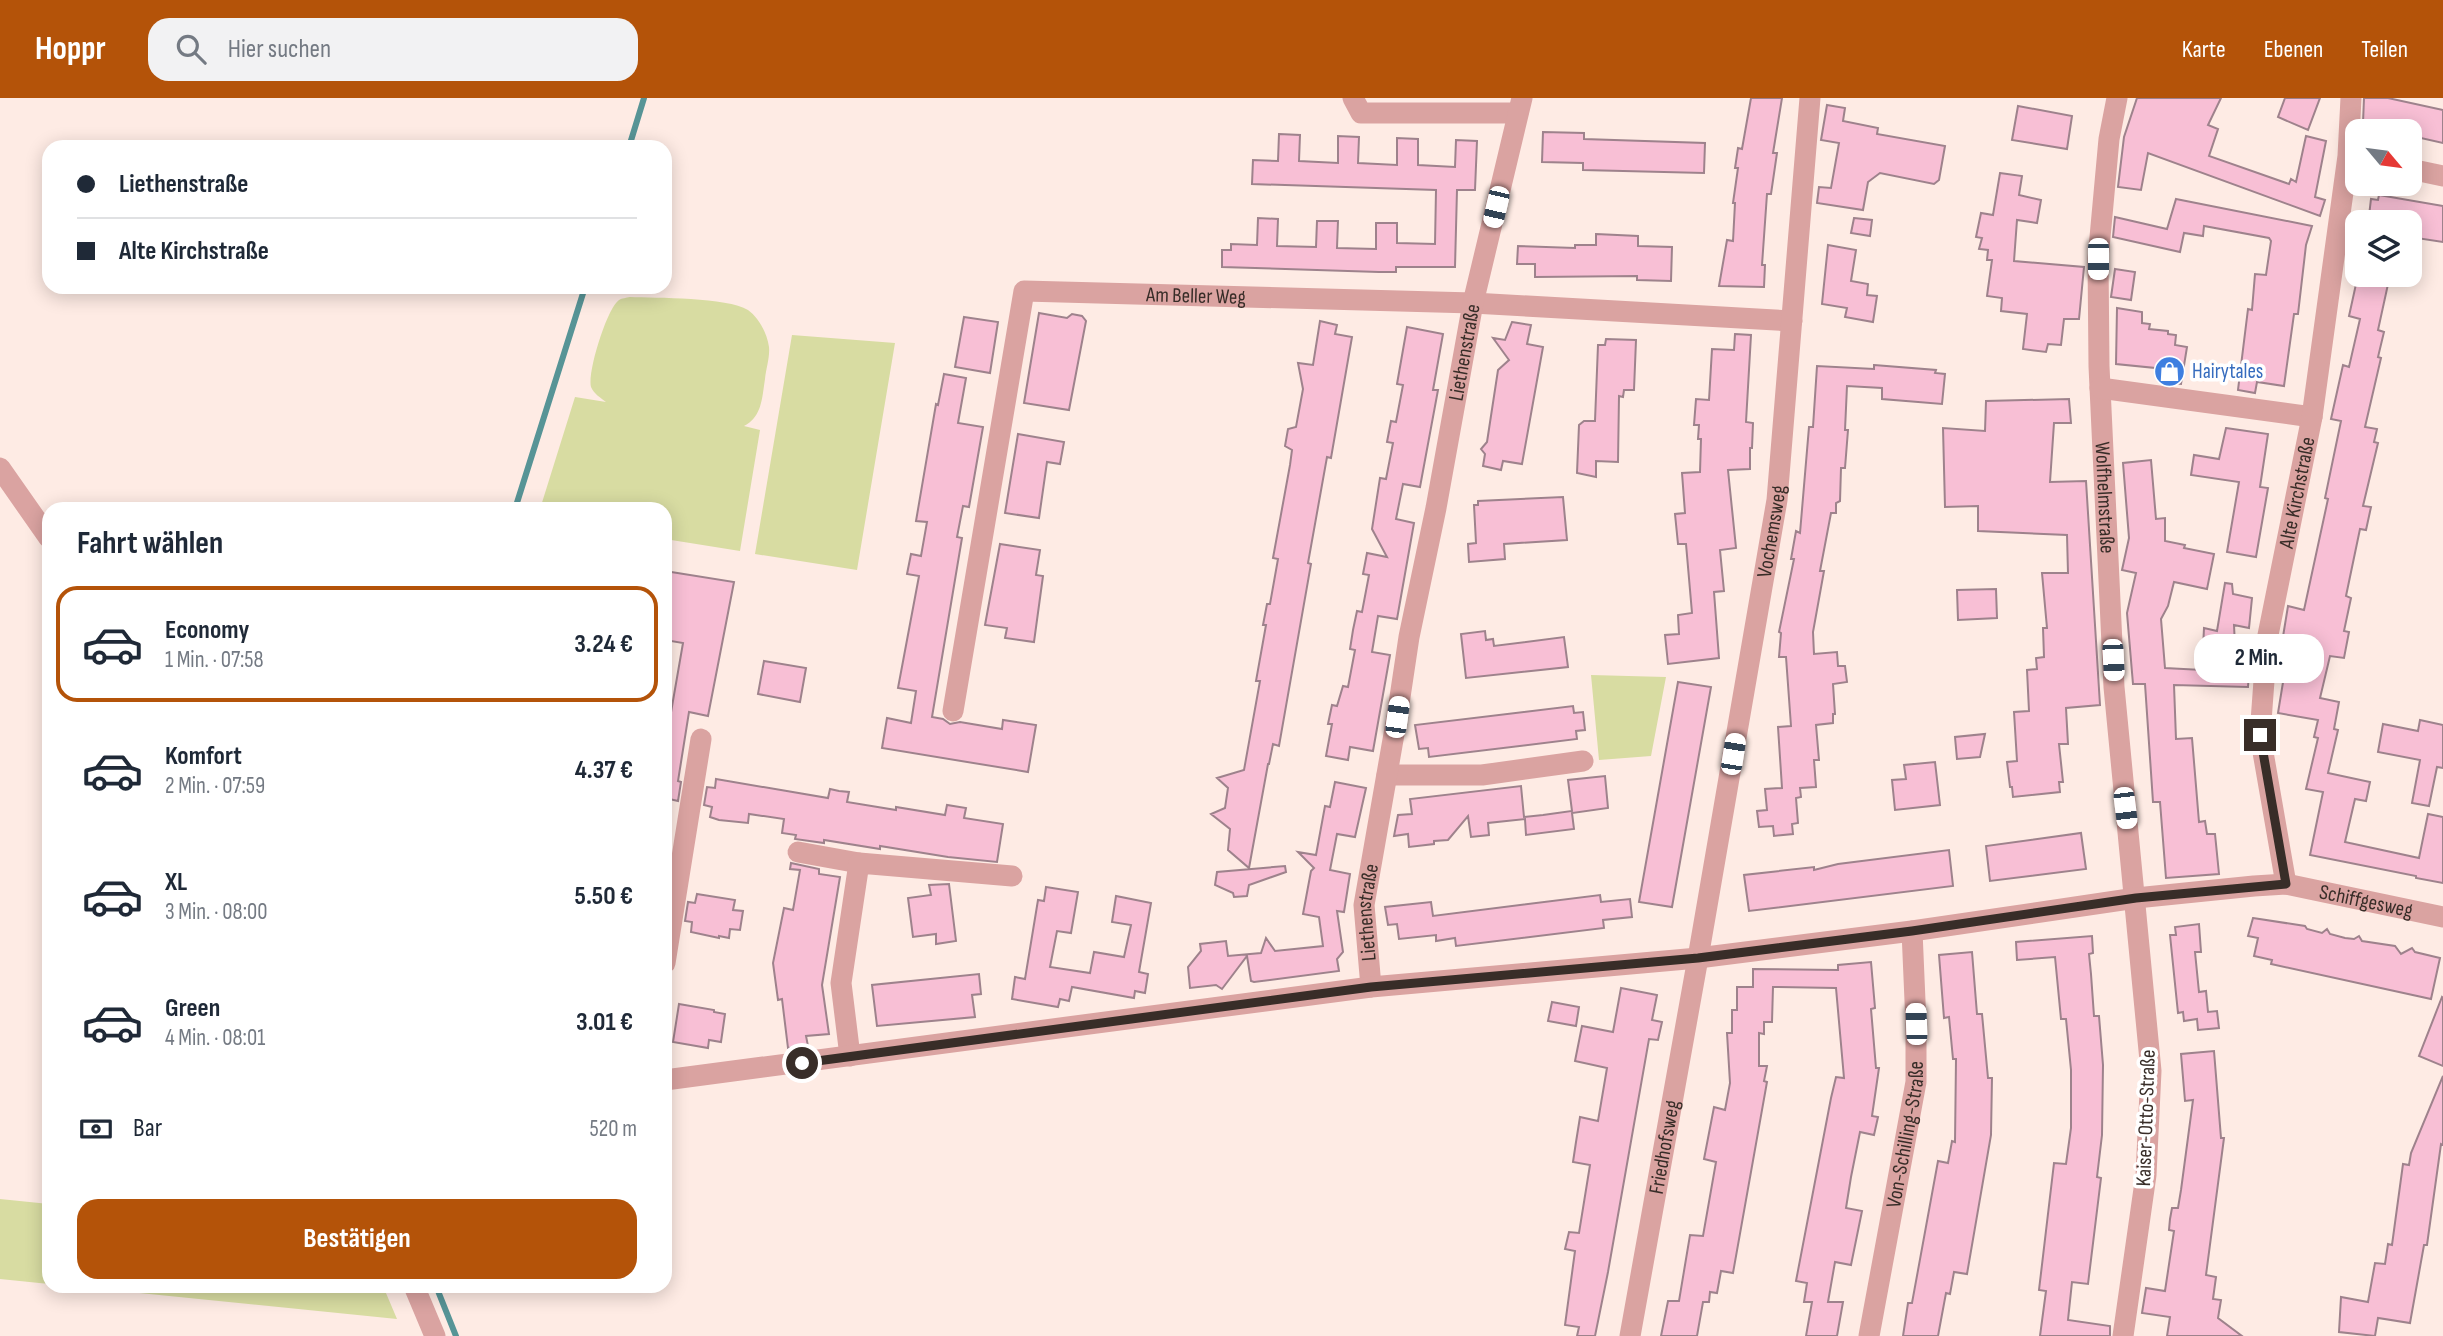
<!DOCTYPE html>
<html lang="de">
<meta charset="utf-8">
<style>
body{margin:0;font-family:"Sofia Sans Condensed",sans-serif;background:#f2f2f3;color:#1f2937;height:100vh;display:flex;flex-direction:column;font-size:26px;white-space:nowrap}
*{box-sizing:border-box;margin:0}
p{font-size:23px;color:#747a83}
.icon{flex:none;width:38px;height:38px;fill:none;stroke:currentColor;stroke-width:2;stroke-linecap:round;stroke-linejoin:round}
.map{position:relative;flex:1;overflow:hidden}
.side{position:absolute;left:42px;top:404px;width:630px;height:791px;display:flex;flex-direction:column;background:#fff;border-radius:21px;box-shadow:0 4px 18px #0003}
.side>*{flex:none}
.guide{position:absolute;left:42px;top:42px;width:630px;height:154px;border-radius:21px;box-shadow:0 4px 18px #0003;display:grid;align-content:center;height:154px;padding:0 35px;background:#fff}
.needle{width:46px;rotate:119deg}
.tools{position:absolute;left:2345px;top:21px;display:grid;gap:14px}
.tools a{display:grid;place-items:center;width:77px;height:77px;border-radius:14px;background:#fff;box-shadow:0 4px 18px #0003;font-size:35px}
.end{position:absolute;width:32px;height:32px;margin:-16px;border:9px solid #382d28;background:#fff;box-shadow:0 0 0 4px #fff}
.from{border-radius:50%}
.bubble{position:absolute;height:49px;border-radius:21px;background:#fff;box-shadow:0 4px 18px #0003;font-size:23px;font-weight:700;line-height:49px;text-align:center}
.car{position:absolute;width:21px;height:42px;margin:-21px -10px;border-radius:9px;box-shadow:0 0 5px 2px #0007;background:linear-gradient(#fff 24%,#345 0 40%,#fff 0 76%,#345 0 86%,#fff 0)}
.guide b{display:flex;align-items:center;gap:24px;height:66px;font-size:26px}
.guide b+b{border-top:2px solid #e0e1e3}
.guide i{width:18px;height:18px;background:#1f2937}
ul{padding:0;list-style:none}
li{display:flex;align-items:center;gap:21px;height:116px;margin:0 14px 10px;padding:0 21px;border:4px solid transparent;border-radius:21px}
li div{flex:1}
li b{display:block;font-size:26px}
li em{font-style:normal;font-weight:700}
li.active{border-color:#b45309}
li>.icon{width:63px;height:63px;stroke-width:1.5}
h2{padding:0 35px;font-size:32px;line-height:84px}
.pay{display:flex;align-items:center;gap:18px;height:77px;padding:0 35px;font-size:26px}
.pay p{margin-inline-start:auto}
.cta{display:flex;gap:14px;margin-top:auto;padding:14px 35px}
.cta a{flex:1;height:80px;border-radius:21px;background:#b45309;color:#fff;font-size:28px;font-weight:700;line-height:80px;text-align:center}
header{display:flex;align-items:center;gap:42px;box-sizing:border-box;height:98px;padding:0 35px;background:#b45309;color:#fff}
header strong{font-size:33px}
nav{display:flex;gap:38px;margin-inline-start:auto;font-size:24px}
.search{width:490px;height:63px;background:#f2f2f3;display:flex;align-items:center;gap:18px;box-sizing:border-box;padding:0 24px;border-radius:21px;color:#747a83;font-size:26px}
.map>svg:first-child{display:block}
</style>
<header>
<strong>Hoppr</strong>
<div class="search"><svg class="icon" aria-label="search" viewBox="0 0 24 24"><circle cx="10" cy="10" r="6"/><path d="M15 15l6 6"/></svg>Hier suchen</div>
<nav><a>Karte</a><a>Ebenen</a><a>Teilen</a></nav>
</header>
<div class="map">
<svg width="2443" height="1238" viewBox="0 0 2443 1238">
<rect width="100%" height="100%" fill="#feebe4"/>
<path fill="#d8dca2" d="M630 199C656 200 727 199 748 212 759 220 767 235 769 249 770 259 766 271 765 281 762 300 762 319 744 328L760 332 740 453 665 441V411H540L575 299 606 304C601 300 594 296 591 289 587 275 607 210 619 202 622 200 626 200 630 199Z
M792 237 895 245 857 472 755 456Z
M1591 577 1666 579 1651 658 1599 662Z
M0 1101 49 1106V1186L0 1181Z
M70 1188H383L397 1221Z"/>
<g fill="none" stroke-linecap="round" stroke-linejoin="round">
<path stroke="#579496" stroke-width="6" d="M629 49 644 0
M515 411 585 189
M436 1188 456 1238"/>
</g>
<path fill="#f8bfd5" stroke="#9e828c" stroke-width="2" d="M1751 0H1782L1773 55H1777L1771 96H1767L1762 167H1765L1764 189 1719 188 1727 142 1733 143 1735 105H1733L1738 70H1735L1738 50 1742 51Z
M2137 0H2221L2208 27 2218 31 2209 58 2289 86 2291 81 2296 84 2306 38 2326 43 2315 99 2325 102 2320 118 2148 55 2141 92 2118 89 2124 39Z
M2285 0H2320L2308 32 2278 19Z
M2364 0H2388L2443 12V45L2412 38 2413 33H2391L2363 25Z
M1827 7 1845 10 1843 23 1878 30 1877 36 1945 48 1939 82 1934 86 1880 75 1868 84 1863 112 1817 105 1819 89 1831 90 1839 45 1821 42Z
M2018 8 2072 18 2067 51 2012 42Z
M1543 34 1584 35V41L1705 45 1704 75 1583 72V65L1542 64Z
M1279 36 1300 37 1299 63 1338 65V38L1359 39 1358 65 1397 67V40L1418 41V67L1455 69 1456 42 1477 43 1475 92H1457L1455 169H1396V174H1379L1222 169V152H1231V146L1257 147 1258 120 1278 121 1277 148 1316 149 1317 123H1338L1337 150 1376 151V125H1397V145L1435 146 1436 92 1252 86 1253 62 1278 63Z
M2000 75 2022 78 2019 97 2041 102 2037 125 2017 122 2014 163 2084 169 2079 221H2064L2061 247 2048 246 2046 254 2023 251 2027 216 2001 213 2002 200 1987 198 1992 162H1987L1988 152 1979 151 1982 140 1976 139 1981 115 1993 117Z
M2379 97 2443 108V144L2410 139 2412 124H2374L2375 119 2369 118 2371 101 2378 102Z
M2176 101 2312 128 2306 147 2298 216H2294L2284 288 2257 284 2255 295 2238 292 2248 211 2252 212 2255 176 2266 177 2271 143 2269 140 2204 128 2203 138 2184 135 2180 154 2113 139 2115 119 2167 131Z
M1854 120 1872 122 1870 138 1851 135Z
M1596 136 1638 138V148L1672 149 1671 183 1637 182V178L1535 179V166H1517L1518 148 1575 150V147H1596Z
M1828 147 1856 152 1851 183 1868 186 1867 197 1877 198 1873 224 1845 219 1847 210 1822 206Z
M2115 171 2135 174 2131 202 2111 199Z
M2358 177H2390L2378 232 2384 234 2378 259 2381 260 2365 329 2377 331 2374 344 2378 345 2363 408 2371 409 2366 432 2360 431 2346 498 2351 500 2344 533 2349 534 2344 560 2330 558 2320 600 2339 604 2334 631 2338 632 2328 675 2370 684 2366 703 2355 701 2345 744 2419 760 2428 716 2443 719V785L2416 780V778L2310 757 2323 694 2306 691 2318 640 2314 639 2318 622 2278 615 2285 572 2278 571 2279 563 2288 508 2304 512 2328 401 2325 400 2341 323 2331 321 2343 267 2349 269 2360 221 2349 218Z
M2117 210 2142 214V225L2150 226 2149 231 2168 233V236L2176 237 2175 247 2187 249 2181 286 2163 284 2165 271 2116 266Z
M1039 215 1067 220 1072 216 1082 218 1086 223 1069 312 1024 305Z
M964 219 998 224 990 275 955 269Z
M1320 223 1337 227 1335 236 1352 239 1331 360 1327 359 1308 465 1311 466 1279 648 1273 646 1269 666H1268L1249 770 1228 752 1230 731 1211 716 1225 710 1228 690 1217 680 1244 672 1260 583H1256L1266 527H1263L1267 506H1270L1278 461 1273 460 1290 367 1292 352 1285 348 1288 331 1296 329 1303 291 1298 265 1313 267Z
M1512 224 1531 227 1527 246 1543 249 1522 366 1503 363 1501 372 1483 368 1485 356 1481 351 1487 344 1498 272 1509 262 1493 240 1505 242Z
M1407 229 1443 236 1433 292H1438L1420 389 1403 386 1396 421 1414 425 1397 521 1378 518 1372 554 1390 557 1373 653 1350 649 1348 662 1326 658 1332 626H1328L1332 607 1337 608 1343 588 1348 589 1355 552 1350 551 1353 532 1357 513 1362 514 1369 477 1363 476 1367 455 1387 459 1372 431 1380 380 1386 381 1393 345 1387 344 1391 323 1396 324 1403 287 1397 286Z
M1735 236 1751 237 1746 324 1753 325 1752 350H1750V371L1728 372 1736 450 1720 452 1724 493 1714 494 1719 560 1668 566 1665 537 1679 536 1678 517 1692 515 1686 446H1678L1675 416 1685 415 1682 375 1700 374 1701 341H1698L1699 327H1694L1696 301 1709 302 1712 251 1734 252Z
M1606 241 1636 242 1634 292H1624L1623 299 1619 298 1618 364 1596 363V379L1577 375 1579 327 1584 323H1595L1598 247H1605Z
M1874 267 1936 272 1935 275 1945 276 1942 306 1882 301V290L1847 288 1845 332H1848L1845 370H1841L1840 403 1836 405V415H1831L1820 473H1824L1813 534 1814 556 1837 554 1838 568H1845L1847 584 1833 586 1835 616H1833V625L1816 627 1819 662H1814L1816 689 1800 690 1801 699 1796 700 1798 725 1792 726 1793 736 1774 738 1773 728 1759 729 1757 713 1767 712 1765 691 1782 690 1778 629 1791 628 1786 559H1779L1781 535 1779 534 1794 461H1791L1796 433 1800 435 1809 329H1813L1817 268 1874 271Z
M944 276 966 280 958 325 983 329 969 409 963 408 957 439 962 440 932 619 943 621 950 626 960 624 1002 631 1003 622 1036 627 1028 674 882 650 887 620 911 625 916 593 898 590 919 478 907 476 911 456 921 458 927 424 916 423 936 306 938 307Z
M2069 301 2071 325H2054L2050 384 2086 383 2100 607 2066 610 2068 646H2059L2063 684H2059L2060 694 2013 699 2012 689H2010L2007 664 2017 663 2014 614 2029 613 2027 572 2037 571 2036 560 2044 559 2043 530H2047L2042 475H2068L2067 437 1978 433V408L1945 409 1943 330 1985 333 1986 303Z
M2226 330 2268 336 2260 389 2268 390 2256 459 2227 454 2239 384 2191 377 2194 357 2219 361Z
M1018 336 1064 344 1060 366 1047 364 1039 420 1005 415Z
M2151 362 2156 421 2165 420V443L2185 447 2184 450 2214 456 2207 491 2174 484 2168 508 2161 521 2165 570 2202 572 2204 530 2217 533 2225 485 2232 486 2233 496 2252 500 2249 530 2234 527 2236 569H2226V573L2249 574 2248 589 2174 587 2176 641 2192 640 2199 724 2205 723 2207 736H2215L2219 776 2166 780 2160 704H2153L2145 586H2133L2127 515 2136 475 2122 472 2129 440 2123 365Z
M1563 399 1567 442 1504 446 1505 461 1469 464 1468 446 1476 445 1474 407H1478V403Z
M1000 446 1040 452 1036 477 1043 478 1034 544 1005 540 1007 530 985 527Z
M665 473 734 484 708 618 689 614 678 683 681 684 678 703 665 700V619L670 620 683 545 665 542Z
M1996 491 1997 520 1958 522 1957 492Z
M1485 533 1486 542 1493 541 1494 548 1564 539 1568 569 1466 580 1461 536Z
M764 563 806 570 800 604 758 596Z
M1678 584 1711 589 1672 809 1639 804Z
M1573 608 1574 615 1583 614 1585 632 1576 633 1577 641 1429 659 1428 650 1419 651 1415 627Z
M2420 622 2443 627V670L2437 669 2429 708 2412 705 2420 662 2378 654 2383 626 2418 633Z
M1985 636 1980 659 1957 661 1955 639Z
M1935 664 1940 707 1895 712 1892 682 1906 681 1904 667Z
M1605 678 1608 710 1572 715 1574 731 1526 737 1525 721 1488 725 1489 737 1471 739 1468 718 1448 742 1434 743V746L1409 749 1408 736 1394 738 1398 717 1412 716 1410 701 1521 688 1524 719 1543 717 1572 713 1568 682Z
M716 681 828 700 830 691 839 693 849 694 847 704 896 712V709L945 717 947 707 966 710 964 720 1003 726 997 764 948 759 880 748V751L824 742V745L795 741 796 737 782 735 784 721 749 716 748 725 719 722 710 719 712 709 704 707 707 689 715 690Z
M1335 684 1366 690 1355 739 1337 736 1330 772 1350 776 1344 814 1337 813 1343 854 1337 861 1339 873 1254 884 1251 883 1247 858 1222 891 1216 887 1190 890 1188 869 1201 853 1200 846 1226 843 1228 858 1261 855 1266 840 1275 853 1323 848 1319 819 1303 816 1311 773 1314 770 1298 754 1316 757 1325 708 1330 709Z
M2081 735 2086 771 1990 783 1986 748Z
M1949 752 1953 788 1749 813 1744 777 1814 769V772L1838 766Z
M791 765 819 771V776L840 779 822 887 829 936 806 938 808 948 788 950 782 901 778 902 773 865 784 810 793 812 800 772 790 771Z
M1285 768 1286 774 1249 787 1247 798 1234 799 1233 795 1215 787 1217 774Z
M949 786 956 843 936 846V836L913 839 908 800 931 797 929 787Z
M1046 789 1078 794 1071 835 1057 833 1050 869 1090 875 1094 854 1124 859 1131 827 1112 824 1116 798 1151 805 1139 874 1148 876 1145 895 1135 893 1134 900 1072 889 1069 903 1060 901 1058 909 1012 901 1015 879 1025 881 1038 802 1044 803Z
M697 796 735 802 733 812 743 813 740 832 730 831 729 840 719 838V840L691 834 692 824 685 823 688 804 695 805Z
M1600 797 1601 804 1630 801 1632 819 1603 822 1604 830 1456 848 1455 840 1436 843V837L1399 841 1397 826 1388 827 1385 809 1431 804 1433 818Z
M2253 820 2305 828 2307 831 2322 835 2327 831 2330 836 2345 840 2354 841 2359 838 2362 843 2395 848 2401 856 2412 850 2415 854 2440 860 2431 901 2271 866 2272 862 2254 858 2258 840 2248 838Z
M2199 826 2201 854H2195L2199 894 2206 893 2208 914 2217 913 2219 930 2198 932 2197 921 2184 923 2183 914 2178 915 2170 837H2176L2175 829Z
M2092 838 2093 855 2089 856 2091 876 2094 918H2099L2103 967 2102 1037 2097 1079 2101 1080 2088 1186 2072 1184 2068 1222 2110 1228V1238H2040L2046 1193 2039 1192 2054 1065 2066 1066 2071 1030V972L2066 921H2061L2055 859 2017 862 2016 844Z
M1972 854 1977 916H1982L1988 980H1992L1991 1037 1967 1176 1954 1174 1950 1196 1946 1195 1938 1238H1903L1908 1205H1912L1938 1063 1948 1065 1952 1043 1955 1044 1956 961H1953L1949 919 1944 920 1939 857Z
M1871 864 1875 910 1871 911 1876 970H1879L1872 1018 1878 1019 1874 1037 1860 1034 1851 1079 1846 1110 1862 1113 1851 1167 1835 1164 1828 1204H1843L1837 1238H1806L1812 1204H1804L1807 1185 1796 1183 1831 1000 1836 979 1844 980 1836 890 1773 889 1772 924H1764V936L1759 935V968H1767L1764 983 1767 984 1733 1175 1721 1173 1717 1195 1710 1194 1709 1204H1703L1697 1238H1661L1668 1203H1679L1690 1137 1703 1138 1716 1064 1704 1061 1714 1009 1725 1012 1730 985 1727 935H1732V912H1737V889H1753V871L1838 872V867Z
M979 876 981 896 972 897 975 919 877 928 872 887Z
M1621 890 1657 897 1652 922 1662 924 1658 942 1649 941 1608 1174 1595 1238H1577L1579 1229 1565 1227 1575 1153 1565 1151 1569 1134 1579 1135 1590 1067 1573 1064 1576 1044 1580 1019 1598 1023 1607 970 1575 963 1582 928 1613 934Z
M2442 899 2443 900V968L2419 958Z
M1552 904 1579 909 1576 928 1548 923Z
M679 906 714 912V914L725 916 721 944 709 942 708 950 673 944Z
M2214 953 2221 1040H2224L2206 1177 2216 1179 2213 1201 2221 1202 2218 1220 2242 1238H2167L2170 1219 2142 1215 2146 1190 2165 1193 2174 1133 2169 1132 2170 1121 2172 1110H2178L2181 1092 2193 1002 2185 1003 2181 956Z
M2443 978V1047L2441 1046 2427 1147H2424L2410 1225 2378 1220 2375 1238 2339 1234 2341 1199 2368 1204 2375 1165 2385 1166 2388 1146 2392 1147 2403 1066 2409 1067 2411 1055Z"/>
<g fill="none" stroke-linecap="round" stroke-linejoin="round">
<g stroke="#daa3a1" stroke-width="21">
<path d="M1353 0 1361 15H1518"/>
<path id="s1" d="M2117 0 2109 41 2098 161 2099 268 2114 589 2151 973 2146 1077 2123 1238"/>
<path d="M2410 71 2443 78"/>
<path d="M2100 290 2312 319"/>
<path d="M0 370 49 440"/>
<path id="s2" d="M953 613 1024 193 1473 205 1792 223"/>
<path d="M1387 677H1482L1583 663"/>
<path d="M798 754 859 765"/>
<path id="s3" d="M2286 786 2260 637 2267 542 2312 319 2348 58 2351 0"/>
<path d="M665 865 701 641"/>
<path id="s4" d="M1371 889 1364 807 1397 619 1409 539 1436 410 1473 205 1522 0"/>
<path d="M850 958 841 885 859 765 1012 778"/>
<path id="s5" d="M665 982 1371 889 1698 860 1912 833 2136 800 2254 788 2286 786 2443 819"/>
<path d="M414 1188 435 1238"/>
<path id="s6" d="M1630 1238 1698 860 1777 402 1810 0"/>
<path id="s7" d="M1869 1238 1916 984V926L1912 833"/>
</g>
</g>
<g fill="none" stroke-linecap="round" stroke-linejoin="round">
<path stroke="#382d28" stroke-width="9" d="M802 965 1371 889 1698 860 1912 833 2136 800 2286 786 2260 637"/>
</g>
<defs>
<symbol id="shop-disc" viewBox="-11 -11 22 22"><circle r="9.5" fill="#3f7fe0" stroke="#fff"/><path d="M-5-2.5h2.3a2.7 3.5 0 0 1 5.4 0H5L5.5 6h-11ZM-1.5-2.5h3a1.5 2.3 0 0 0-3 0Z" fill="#fff"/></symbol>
</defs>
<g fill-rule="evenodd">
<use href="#shop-disc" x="2152" y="256" width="35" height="35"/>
</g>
<g text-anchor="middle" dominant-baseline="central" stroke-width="7" stroke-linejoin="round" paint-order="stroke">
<g font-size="21" fill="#382d28" stroke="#fff">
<text stroke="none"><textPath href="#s2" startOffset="598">Am Beller Weg</textPath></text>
<text stroke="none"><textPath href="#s4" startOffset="644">Liethenstraße</textPath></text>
<text stroke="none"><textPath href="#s3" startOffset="397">Alte Kirchstraße</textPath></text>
<text stroke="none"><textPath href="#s1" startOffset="401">Wolfhelmstraße</textPath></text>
<text stroke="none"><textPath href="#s6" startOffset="817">Vochemsweg</textPath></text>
<text stroke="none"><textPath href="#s5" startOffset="1715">Schiffgesweg</textPath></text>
<text stroke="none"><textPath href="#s4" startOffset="75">Liethenstraße</textPath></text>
<text transform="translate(2146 1020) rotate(-88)">Kaiser-Otto-Straße</text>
<text stroke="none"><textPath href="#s7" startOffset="205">Von-Schilling-Straße</textPath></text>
<text stroke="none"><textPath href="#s6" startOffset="192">Friedhofsweg</textPath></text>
</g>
<g font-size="21" fill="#366cbe" stroke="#fff" text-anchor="start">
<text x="2192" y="273">Hairytales</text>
</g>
</g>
</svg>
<div class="tools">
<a><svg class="needle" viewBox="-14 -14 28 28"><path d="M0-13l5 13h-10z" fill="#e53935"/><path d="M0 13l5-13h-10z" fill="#747a83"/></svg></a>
<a><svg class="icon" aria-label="layers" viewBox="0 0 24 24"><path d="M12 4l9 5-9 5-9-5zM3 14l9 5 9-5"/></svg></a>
</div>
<i class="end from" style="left:802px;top:965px"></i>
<i class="end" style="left:2260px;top:637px"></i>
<div class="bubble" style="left:2194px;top:536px;width:130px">2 Min.</div>
<i class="car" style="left:1496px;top:109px;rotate:193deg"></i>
<i class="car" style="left:2098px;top:161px;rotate:180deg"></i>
<i class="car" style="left:2113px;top:562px;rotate:177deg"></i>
<i class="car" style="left:1397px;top:619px;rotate:8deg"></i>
<i class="car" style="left:1733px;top:656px;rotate:9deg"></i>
<i class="car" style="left:2125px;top:710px;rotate:173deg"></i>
<i class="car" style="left:1916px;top:926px;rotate:358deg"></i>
<div class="guide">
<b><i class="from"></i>Liethenstraße</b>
<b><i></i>Alte Kirchstraße</b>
</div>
<section class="side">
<h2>Fahrt wählen</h2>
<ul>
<li class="active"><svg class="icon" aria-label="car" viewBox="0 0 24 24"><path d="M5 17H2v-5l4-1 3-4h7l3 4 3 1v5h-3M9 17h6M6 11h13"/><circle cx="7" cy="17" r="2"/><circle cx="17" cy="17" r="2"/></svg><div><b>Economy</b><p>1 Min. · 07:58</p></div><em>3.24 €</em></li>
<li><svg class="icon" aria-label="car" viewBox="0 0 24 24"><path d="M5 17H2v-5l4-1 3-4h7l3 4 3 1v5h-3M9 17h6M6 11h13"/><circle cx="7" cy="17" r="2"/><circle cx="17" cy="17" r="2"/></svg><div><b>Komfort</b><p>2 Min. · 07:59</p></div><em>4.37 €</em></li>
<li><svg class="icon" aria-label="car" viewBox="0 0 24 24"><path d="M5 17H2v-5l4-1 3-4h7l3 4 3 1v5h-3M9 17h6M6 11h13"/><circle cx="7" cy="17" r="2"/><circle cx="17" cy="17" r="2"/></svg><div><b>XL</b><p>3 Min. · 08:00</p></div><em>5.50 €</em></li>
<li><svg class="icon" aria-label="car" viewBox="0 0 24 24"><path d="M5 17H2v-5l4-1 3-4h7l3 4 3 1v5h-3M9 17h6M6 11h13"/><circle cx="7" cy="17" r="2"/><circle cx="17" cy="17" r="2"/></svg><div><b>Green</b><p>4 Min. · 08:01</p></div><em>3.01 €</em></li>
</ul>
<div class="pay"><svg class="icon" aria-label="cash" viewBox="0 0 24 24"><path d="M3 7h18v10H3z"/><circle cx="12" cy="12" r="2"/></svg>Bar<p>520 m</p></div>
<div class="cta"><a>Bestätigen</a></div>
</section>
</div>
